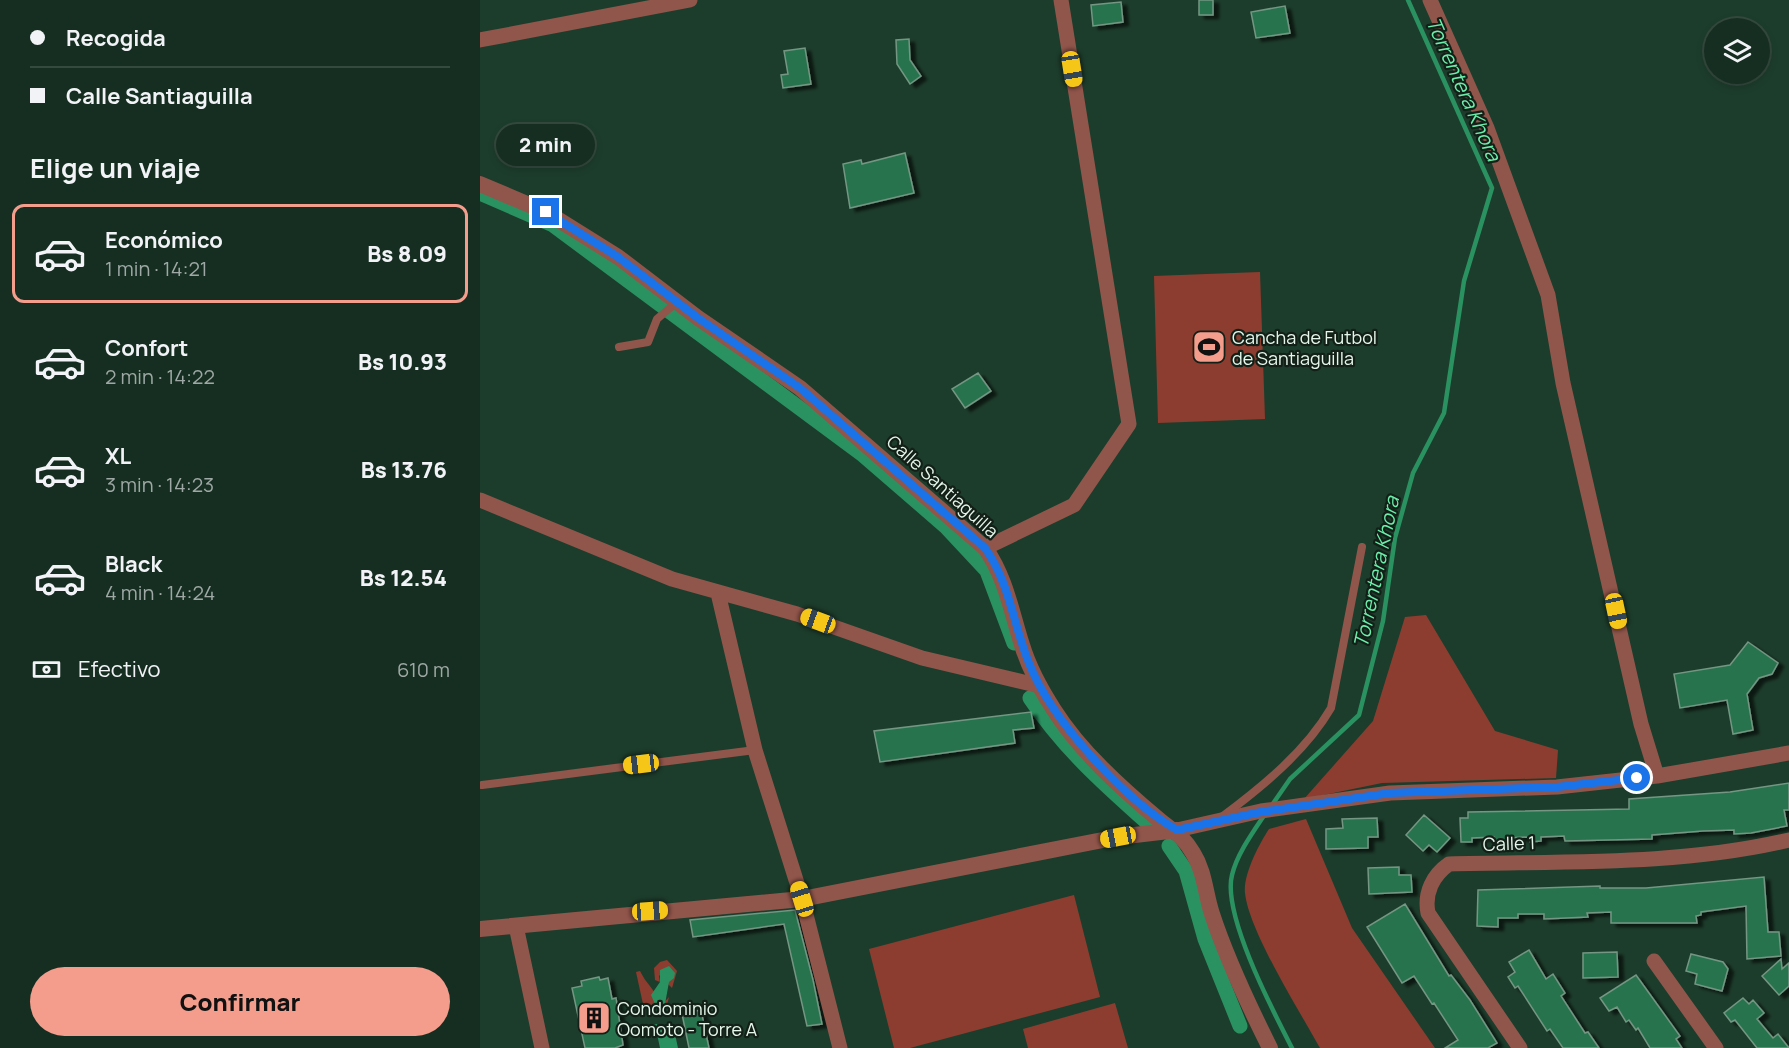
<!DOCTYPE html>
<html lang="es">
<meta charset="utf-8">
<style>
body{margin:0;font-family:Manrope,sans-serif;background:#1f362a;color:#f1f3f6;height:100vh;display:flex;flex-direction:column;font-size:22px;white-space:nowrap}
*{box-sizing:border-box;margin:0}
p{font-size:20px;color:#9ea8a5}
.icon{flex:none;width:33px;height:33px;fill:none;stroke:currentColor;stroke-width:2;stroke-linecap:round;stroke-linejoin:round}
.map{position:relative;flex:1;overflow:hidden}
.sheet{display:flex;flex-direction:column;background:#162e21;width:480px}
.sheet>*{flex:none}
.banner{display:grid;align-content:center;height:132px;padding:0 30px;background:#162e21}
.fabs{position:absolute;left:1224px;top:18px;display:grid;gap:12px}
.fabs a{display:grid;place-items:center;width:66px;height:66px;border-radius:50%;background:#162e21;box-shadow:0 3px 9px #0003,0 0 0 2px #354a3f;font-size:30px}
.end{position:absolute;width:27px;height:27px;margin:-14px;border:8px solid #1a73e8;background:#fff;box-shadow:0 0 0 3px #fff}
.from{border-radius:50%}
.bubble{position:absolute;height:42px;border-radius:21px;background:#162e21;box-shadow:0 3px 9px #0003,0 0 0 2px #354a3f;font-size:20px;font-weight:800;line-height:42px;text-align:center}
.car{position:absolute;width:18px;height:36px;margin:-18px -9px;border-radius:8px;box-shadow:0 0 4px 2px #0007;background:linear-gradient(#f5c518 24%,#345 0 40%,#f5c518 0 76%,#345 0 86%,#f5c518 0)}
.banner b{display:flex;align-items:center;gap:21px;height:57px;font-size:22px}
.banner b+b{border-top:2px solid #354a3f}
.banner i{width:15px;height:15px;background:#f1f3f6}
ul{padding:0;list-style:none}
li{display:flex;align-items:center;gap:18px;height:99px;margin:0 12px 9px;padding:0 18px;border:3px solid transparent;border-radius:12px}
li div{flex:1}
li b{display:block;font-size:22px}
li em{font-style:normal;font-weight:800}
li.active{border-color:#f49d8c}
li>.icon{width:54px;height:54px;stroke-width:1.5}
h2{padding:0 30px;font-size:27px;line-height:72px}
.pay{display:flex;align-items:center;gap:15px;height:66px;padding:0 30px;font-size:22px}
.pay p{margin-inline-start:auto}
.primary-button{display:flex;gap:12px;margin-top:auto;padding:12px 30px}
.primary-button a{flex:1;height:69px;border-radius:36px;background:#f49d8c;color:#111;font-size:24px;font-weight:800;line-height:69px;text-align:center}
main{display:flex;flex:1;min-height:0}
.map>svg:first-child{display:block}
</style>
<main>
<section class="sheet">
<div class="banner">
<b><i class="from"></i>Recogida</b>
<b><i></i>Calle Santiaguilla</b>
</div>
<h2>Elige un viaje</h2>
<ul>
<li class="active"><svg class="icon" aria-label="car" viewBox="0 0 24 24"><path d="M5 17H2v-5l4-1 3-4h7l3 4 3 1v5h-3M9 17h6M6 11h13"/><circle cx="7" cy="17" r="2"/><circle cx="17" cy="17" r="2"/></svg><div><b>Económico</b><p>1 min · 14:21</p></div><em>Bs 8.09</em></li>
<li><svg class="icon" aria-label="car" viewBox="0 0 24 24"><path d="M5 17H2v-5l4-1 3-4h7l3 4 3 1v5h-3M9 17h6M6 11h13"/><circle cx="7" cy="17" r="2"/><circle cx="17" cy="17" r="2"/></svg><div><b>Confort</b><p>2 min · 14:22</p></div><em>Bs 10.93</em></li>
<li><svg class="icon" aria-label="car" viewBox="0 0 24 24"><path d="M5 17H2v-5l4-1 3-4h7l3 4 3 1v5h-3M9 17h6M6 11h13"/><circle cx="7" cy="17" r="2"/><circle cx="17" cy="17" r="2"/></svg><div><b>XL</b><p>3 min · 14:23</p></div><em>Bs 13.76</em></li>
<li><svg class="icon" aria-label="car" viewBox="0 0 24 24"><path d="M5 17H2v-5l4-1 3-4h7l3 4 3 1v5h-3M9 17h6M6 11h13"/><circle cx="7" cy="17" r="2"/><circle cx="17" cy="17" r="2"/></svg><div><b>Black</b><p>4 min · 14:24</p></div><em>Bs 12.54</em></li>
</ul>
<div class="pay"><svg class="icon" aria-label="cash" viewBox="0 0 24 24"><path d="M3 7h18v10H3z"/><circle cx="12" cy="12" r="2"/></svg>Efectivo<p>610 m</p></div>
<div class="primary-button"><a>Confirmar</a></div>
</section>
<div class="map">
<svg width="1309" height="1048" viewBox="0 0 1309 1048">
<defs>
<filter id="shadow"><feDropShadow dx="5.5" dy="3.5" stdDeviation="1.5" flood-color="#0009"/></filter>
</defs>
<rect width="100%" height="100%" fill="#1d3d2c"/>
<path fill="#8d3d2f" d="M780 272 785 419 678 423 674 276Z
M946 615 1015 731 1078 750 1076 778 902 783 824 799 893 721 925 617Z
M826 819 872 928 955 1048H840C820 1012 769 931 765 893 763 875 779 844 789 829Z
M594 895 620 997 430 1048H414L389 949Z
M187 960 197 971 192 988 179 975 180 982 175 980 174 968 180 962Z
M160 971C168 987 175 988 181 1006L189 997 187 1005 177 1008 163 1004 156 972Z
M635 1003 648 1048H548L543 1029Z"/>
<path fill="#2a9261" d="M189 966 195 973 194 978 189 982 185 1004H175L171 995 180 982V970Z
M177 1024 178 1028 193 1025 198 1048H180L177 1034 170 1035 168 1026Z"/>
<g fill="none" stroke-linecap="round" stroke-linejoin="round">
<path stroke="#2a9261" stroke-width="4.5" d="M792 805 810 779 879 715 903 621 915 538 933 473 964 413 984 281 1012 188 928 0
M785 814C773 832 757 854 752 875 742 914 793 1011 812 1048"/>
<path stroke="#2a9261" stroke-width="15" d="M0 193 73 225 383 455 465 526 507 571 534 643
M550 698C584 749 625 785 671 826
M689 846 706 871 725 939 760 1026"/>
</g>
<path fill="#27734e" stroke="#749682" stroke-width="1.5" filter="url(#shadow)" d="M719 0H733V15H719Z
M641 2 643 22 613 26 611 5Z
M805 6 810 33 776 38 771 12Z
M429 39 430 60 441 76 430 84 417 64 416 40Z
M325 48 331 84 303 88 301 75 308 74 304 51Z
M425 153 434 193 370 208 363 164 381 160 382 164Z
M498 373 511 391 485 408 472 389Z
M1268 642 1298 663 1292 674 1279 678 1267 694 1273 730 1253 734 1247 700 1200 708 1194 674 1250 665Z
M551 712 554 728 533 730 535 743 400 762 394 731Z
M1309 783V810H1304L1307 826 1271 833 1254 834V830L1223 831 1172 835V839L1085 841 1084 836 1061 837V841L1050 842 1049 837 1026 838V842H1014V837L992 838V842H981L980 818H988V812L1149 809V799L1250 792Z
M944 815 970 838 957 852 949 845 943 851 926 835Z
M897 818 898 837H888V848L846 849V829L863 828 862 819Z
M919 867V875H931L932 892 889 894 888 868Z
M1284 877 1288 932H1299L1301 956 1267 959 1266 906 1221 912V915L1216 916 1217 923H1131V912L1107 913 1108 917 1064 919V914H1038V918H1018V927L997 926 998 890 1120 886V888H1166Z
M925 904 969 976 971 975 990 1000 1017 1043 1008 1048H965L978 1040 954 1003 952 1004 934 976 922 983 887 927Z
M315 910 333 980 342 1024 327 1026 304 924 213 937 210 920Z
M1049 950 1066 979 1073 974 1085 993 1081 996 1105 1033 1108 1032 1119 1048H1083L1070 1029 1067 1031 1038 986 1035 988 1028 977 1035 972 1029 962Z
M1137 952 1138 977 1103 978V953Z
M1211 954 1243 962 1248 969 1242 991 1215 984 1217 974 1206 971Z
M1301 959 1302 969 1309 963V986L1299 995 1282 976Z
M1156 975 1200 1036 1196 1039 1202 1048H1170L1158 1028 1156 1030 1149 1020 1146 1022 1137 1007 1129 1011 1120 998Z
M119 977 120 980 128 978 132 999 136 998 143 1045 135 1048H105L92 988 102 986 101 981Z
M1263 998 1269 1004 1273 1000 1284 1013 1277 1019 1293 1038 1298 1034 1309 1048H1277L1255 1020 1251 1022 1244 1013Z
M221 1010 229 1048H209L202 1014Z"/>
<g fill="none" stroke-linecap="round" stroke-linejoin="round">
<path stroke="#91564b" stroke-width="8" d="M139 347 168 342 177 319 197 302
M2 785 275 750
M743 816C783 786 826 751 851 708L882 547"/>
<path stroke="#91564b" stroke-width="15" d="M950 0 1007 128 1068 295 1083 383 1161 724 1177 776
M0 40 210 0
M0 500 192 579 317 614 442 658 560 686
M505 548 594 505 649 424 581 0
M238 593 275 750 322 899 360 1048
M697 830 781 811 910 793 1077 787 1177 776 1309 753
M36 926 62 1048
M1174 961 1236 1048
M1040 1048 948 913C944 893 953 875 969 864 1081 861 1199 866 1309 840"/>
<path stroke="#91564b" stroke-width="16" d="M0 184 66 212 138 257 218 318 320 388 505 548C526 578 531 611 542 645 549 668 561 690 574 710 600 751 641 788 678 819 693 832 702 834 713 853 725 872 725 893 732 914 747 960 768 1004 790 1048
M0 929 322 899 638 837 697 830"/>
</g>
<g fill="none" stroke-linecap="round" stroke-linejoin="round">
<path stroke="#1a73e8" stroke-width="8" d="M66 212 138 257 218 318 320 388 505 548C530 583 533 624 549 663 571 720 645 800 697 830L781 812 910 793 1077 787 1157 778"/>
</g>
<defs>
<symbol id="stadium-square" viewBox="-11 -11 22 22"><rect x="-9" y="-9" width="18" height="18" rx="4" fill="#f49d8c" stroke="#132018"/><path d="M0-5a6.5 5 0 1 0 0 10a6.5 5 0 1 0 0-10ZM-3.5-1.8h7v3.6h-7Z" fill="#111"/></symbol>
<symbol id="building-square" viewBox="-11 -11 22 22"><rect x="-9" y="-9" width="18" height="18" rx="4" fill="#f49d8c" stroke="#132018"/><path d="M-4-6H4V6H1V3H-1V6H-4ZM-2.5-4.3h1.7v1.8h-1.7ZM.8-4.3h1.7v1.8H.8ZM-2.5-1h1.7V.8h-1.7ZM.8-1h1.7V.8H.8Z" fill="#111"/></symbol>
</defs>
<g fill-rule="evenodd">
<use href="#stadium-square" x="710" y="328" width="38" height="38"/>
<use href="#building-square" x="95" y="999" width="38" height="38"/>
</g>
<g text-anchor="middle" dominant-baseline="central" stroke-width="4.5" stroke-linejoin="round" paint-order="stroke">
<g font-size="18" fill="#e5f7eb" stroke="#132018" text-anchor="start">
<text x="752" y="337">Cancha de Futbol<tspan x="752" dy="21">de Santiaguilla</tspan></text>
<text x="137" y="1008">Condominio<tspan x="137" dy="21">Oomoto - Torre A</tspan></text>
</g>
<g font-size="18" fill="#e5f7eb" stroke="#132018">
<text transform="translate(463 486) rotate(42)">Calle Santiaguilla</text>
<text transform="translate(1029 843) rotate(-2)">Calle 1</text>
</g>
<g font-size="20" font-style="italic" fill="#6ceeab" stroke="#132018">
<text transform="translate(984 89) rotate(66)">Torrentera Khora</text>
<text transform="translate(896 572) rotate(-78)">Torrentera Khora</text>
</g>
</g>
</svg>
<div class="fabs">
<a><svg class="icon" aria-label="layers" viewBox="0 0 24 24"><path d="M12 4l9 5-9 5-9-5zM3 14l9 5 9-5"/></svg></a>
</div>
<i class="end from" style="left:1157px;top:778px"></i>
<i class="end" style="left:66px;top:212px"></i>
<div class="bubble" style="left:16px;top:124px;width:99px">2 min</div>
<i class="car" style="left:592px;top:69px;rotate:171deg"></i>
<i class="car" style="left:1136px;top:611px;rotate:168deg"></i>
<i class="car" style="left:338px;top:621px;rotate:290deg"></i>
<i class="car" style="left:161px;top:764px;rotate:263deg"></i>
<i class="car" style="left:638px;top:837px;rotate:259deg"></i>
<i class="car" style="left:322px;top:899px;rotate:343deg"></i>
<i class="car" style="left:170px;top:911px;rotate:86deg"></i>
</div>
</main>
